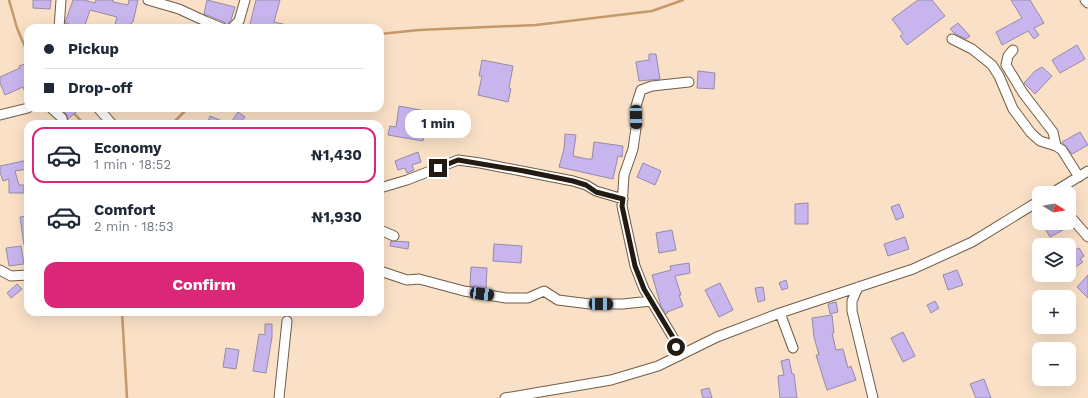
<!DOCTYPE html>
<meta charset="utf-8">
<style>
body{margin:0;font-family:"Work Sans",sans-serif;background:#f6f6f7;color:#1f2937;height:100vh;display:flex;flex-direction:column;font-size:15px;white-space:nowrap}
*{box-sizing:border-box;margin:0}
p{font-size:13px;color:#747a83}
.icon{flex:none;width:22px;height:22px;fill:none;stroke:currentColor;stroke-width:2;stroke-linecap:round;stroke-linejoin:round}
.map{position:relative;flex:1;overflow:hidden}
.sheet{position:absolute;left:24px;top:120px;width:360px;height:196px;display:flex;flex-direction:column;background:#fff;border-radius:12px;box-shadow:0 4px 16px #0002}
.sheet>*{flex:none}
.top-card{position:absolute;left:24px;top:24px;width:360px;height:88px;border-radius:12px;box-shadow:0 4px 16px #0002;display:grid;align-content:center;height:88px;padding:0 20px;background:#fff}
.needle{width:26px;rotate:101deg}
.buttons{position:absolute;left:1032px;top:186px;display:grid;gap:8px}
.buttons a{display:grid;place-items:center;width:44px;height:44px;border-radius:8px;background:#fff;box-shadow:0 4px 16px #0002;font-size:20px}
.end{position:absolute;width:18px;height:18px;margin:-9px;border:5px solid #231a11;background:#fff;box-shadow:0 0 0 2px #fff}
.from{border-radius:50%}
.bubble{position:absolute;height:28px;border-radius:12px;background:#fff;box-shadow:0 4px 16px #0002;font-size:13px;font-weight:700;line-height:28px;text-align:center}
.car{position:absolute;width:12px;height:24px;margin:-12px -6px;border-radius:5px;box-shadow:0 0 3px 1px #0007;background:linear-gradient(#222 24%,#8ab4d8 0 40%,#222 0 76%,#8ab4d8 0 86%,#222 0)}
.top-card b{display:flex;align-items:center;gap:14px;height:38px;font-size:15px}
.top-card b+b{border-top:1px solid #e0e1e3}
.top-card i{width:10px;height:10px;background:#1f2937}
ul{padding:7px 0 0;list-style:none}
li{display:flex;align-items:center;gap:12px;height:56px;margin:0 8px 6px;padding:0 12px;border:2px solid transparent;border-radius:12px}
li div{flex:1}
li b{display:block;font-size:15px}
li em{font-style:normal;font-weight:700}
li.current{border-color:#db2777}
li>.icon{width:36px;height:36px;stroke-width:1.5}
.action{display:flex;gap:8px;margin-top:auto;padding:8px 20px}
.action a{flex:1;height:46px;border-radius:12px;background:#db2777;color:#fff;font-size:16px;font-weight:700;line-height:46px;text-align:center}
.map>svg:first-child{display:block}
</style>
<div class="map">
<svg width="1088" height="398" viewBox="0 0 1088 398">
<rect width="100%" height="100%" fill="#f9e0c6"/>
<g fill="none" stroke-linecap="round" stroke-linejoin="round">
<path stroke="#c5996a" stroke-width="2.5" d="M9 0 17 28 28 54
M380 34 419 30 536 25 652 11 683 0
M69 108 84 124
M172 124 188 108
M122 312 127 398"/>
</g>
<path fill="#c8b5ee" stroke="#958ba8" d="M33 0H51L50 9 33 8Z
M73 0H84L95 3 96 0H113V2L128 5 129 0H138L133 22H132L130 28H114L117 17 90 10 84 28 65 23Z
M207 0 235 7 231 20 227 25 224 22 204 14Z
M256 0H280L274 22 287 25V28H249Z
M918 0H932L945 16 907 45 900 36 903 34 892 19Z
M1011 0H1030L1044 23 1034 28 1039 35 1034 39 1028 31 1002 45 996 32 1022 18Z
M958 23 970 36 966 39 954 33 950 29Z
M1077 45 1085 59 1060 73 1052 60Z
M649 54H656L660 79 639 81 636 62 649 60Z
M482 60 513 66 509 88 511 89 508 102 478 95 482 76H479Z
M28 63V100L23 87 5 95 0 83V77L20 68 19 66Z
M1042 67 1052 76 1035 94 1024 83 1035 71Z
M698 71 715 73 714 89 697 88Z
M399 106 426 111 422 131 425 132 423 141 388 135 390 126 396 127Z
M60 108H81L68 119 66 114Z
M238 112 245 117 239 124H230Z
M210 116 229 124H207Z
M1080 132 1088 145 1072 154 1062 142Z
M565 134 576 135 573 156 587 159H592L594 142 623 146 622 157 618 156 613 179 559 167 564 149Z
M418 152 421 162 412 165 414 170 407 173 405 168 398 170 395 161Z
M28 160V169L15 171 19 185H24V193H9V179L3 181 0 172V166Z
M643 163 661 171 655 185 637 177Z
M808 203V224H795V204Z
M899 204 904 217 896 220 891 207Z
M28 216V244L24 245 20 217Z
M1042 223H1062L1065 229 1050 237Z
M672 230 676 250 659 253 656 233Z
M905 237 909 249 888 256 884 244Z
M1069 240 1075 250 1079 248 1084 256 1080 259 1083 262 1069 271Z
M391 241 409 242 408 249 390 246Z
M494 244 522 246 521 263 493 261Z
M21 246 24 264 9 266 6 248Z
M689 263 690 273 675 276 681 295H679L683 306 667 312 668 313 666 314 661 306 652 275 671 270 670 266Z
M471 267 487 268 486 289 470 286Z
M957 270 963 285 948 290 943 275Z
M1088 275V298L1077 287Z
M786 280 788 288 782 290 779 283Z
M720 283 733 310 719 317 705 290Z
M17 284 22 289 11 298 7 293Z
M763 287 765 300 758 302 755 288Z
M935 301 939 308 931 313 927 305Z
M836 302 838 312 830 314 828 304Z
M832 315 834 333H832L836 350 843 349 848 368 851 366 856 380 827 390 816 355H819L814 337 812 318Z
M265 324H272V337L266 373 253 371 259 334 265 335Z
M903 332 915 356 903 362 891 338Z
M226 348 239 350 236 369 223 367Z
M789 359 792 374H794L797 398H780L778 376 784 375 781 361Z
M984 379 991 398H976L970 384Z
M709 388 712 398H703L701 390Z"/>
<g fill="none" stroke-linecap="round" stroke-linejoin="round">
<defs>
<path id="minor" d="M148 0 179 9 205 21 222 28
M1085 0 1088 3
M59 28 61 0
M232 28 239 21 245 0
M952 39 972 49 992 65 999 76 1013 109 1031 133 1040 141 1056 146 1062 150 1079 177
M1013 50 1008 56 1006 65 1023 93 1053 132 1056 146
M51 108 62 118 63 124
M98 108 112 124
M0 115 28 108
M380 188 407 180 458 160 480 163 573 181 586 185 596 191 623 199
M1052 193 1088 171
M1069 215 1088 237
M380 230 394 236
M0 270 11 276 28 275
M380 271 407 280 419 279 464 291 506 298H528L544 291 558 300 590 304H623L651 301
M858 287 852 301V311L873 398
M780 313 793 348
M679 356 674 339 644 289 635 266 622 206 624 175 633 149 636 128V106L641 90 652 86 689 82
M279 398 287 321
M505 398 611 380 658 366 717 337 780 313 913 269 972 242 1039 201"/>
</defs>
<use href="#minor" stroke="#715c45" stroke-width="11"/>
<use href="#minor" stroke="#fff" stroke-width="9"/>
</g>
<g fill="none" stroke-linecap="round" stroke-linejoin="round">
<path stroke="#231a11" stroke-width="5" d="M438 168 458 160 524 171 573 181 586 185 596 192 623 199 622 206 635 266 644 289 674 339 676 347"/>
</g>
</svg>
<div class="buttons">
<a><svg class="needle" viewBox="-14 -14 28 28"><path d="M0-13l5 13h-10z" fill="#e53935"/><path d="M0 13l5-13h-10z" fill="#747a83"/></svg></a>
<a><svg class="icon" aria-label="layers" viewBox="0 0 24 24"><path d="M12 4l9 5-9 5-9-5zM3 14l9 5 9-5"/></svg></a>
<a>+</a>
<a>−</a>
</div>
<i class="end from" style="left:676px;top:347px"></i>
<i class="end" style="left:438px;top:168px"></i>
<div class="bubble" style="left:405px;top:110px;width:66px">1 min</div>
<i class="car" style="left:636px;top:117px;rotate:179deg"></i>
<i class="car" style="left:482px;top:294px;rotate:97deg"></i>
<i class="car" style="left:601px;top:304px;rotate:91deg"></i>
<div class="top-card">
<b><i class="from"></i>Pickup</b>
<b><i></i>Drop-off</b>
</div>
<section class="sheet">
<ul>
<li class="current"><svg class="icon" aria-label="car" viewBox="0 0 24 24"><path d="M5 17H2v-5l4-1 3-4h7l3 4 3 1v5h-3M9 17h6M6 11h13"/><circle cx="7" cy="17" r="2"/><circle cx="17" cy="17" r="2"/></svg><div><b>Economy</b><p>1 min · 18:52</p></div><em>₦1,430</em></li>
<li><svg class="icon" aria-label="car" viewBox="0 0 24 24"><path d="M5 17H2v-5l4-1 3-4h7l3 4 3 1v5h-3M9 17h6M6 11h13"/><circle cx="7" cy="17" r="2"/><circle cx="17" cy="17" r="2"/></svg><div><b>Comfort</b><p>2 min · 18:53</p></div><em>₦1,930</em></li>
</ul>
<div class="action"><a>Confirm</a></div>
</section>
</div>
